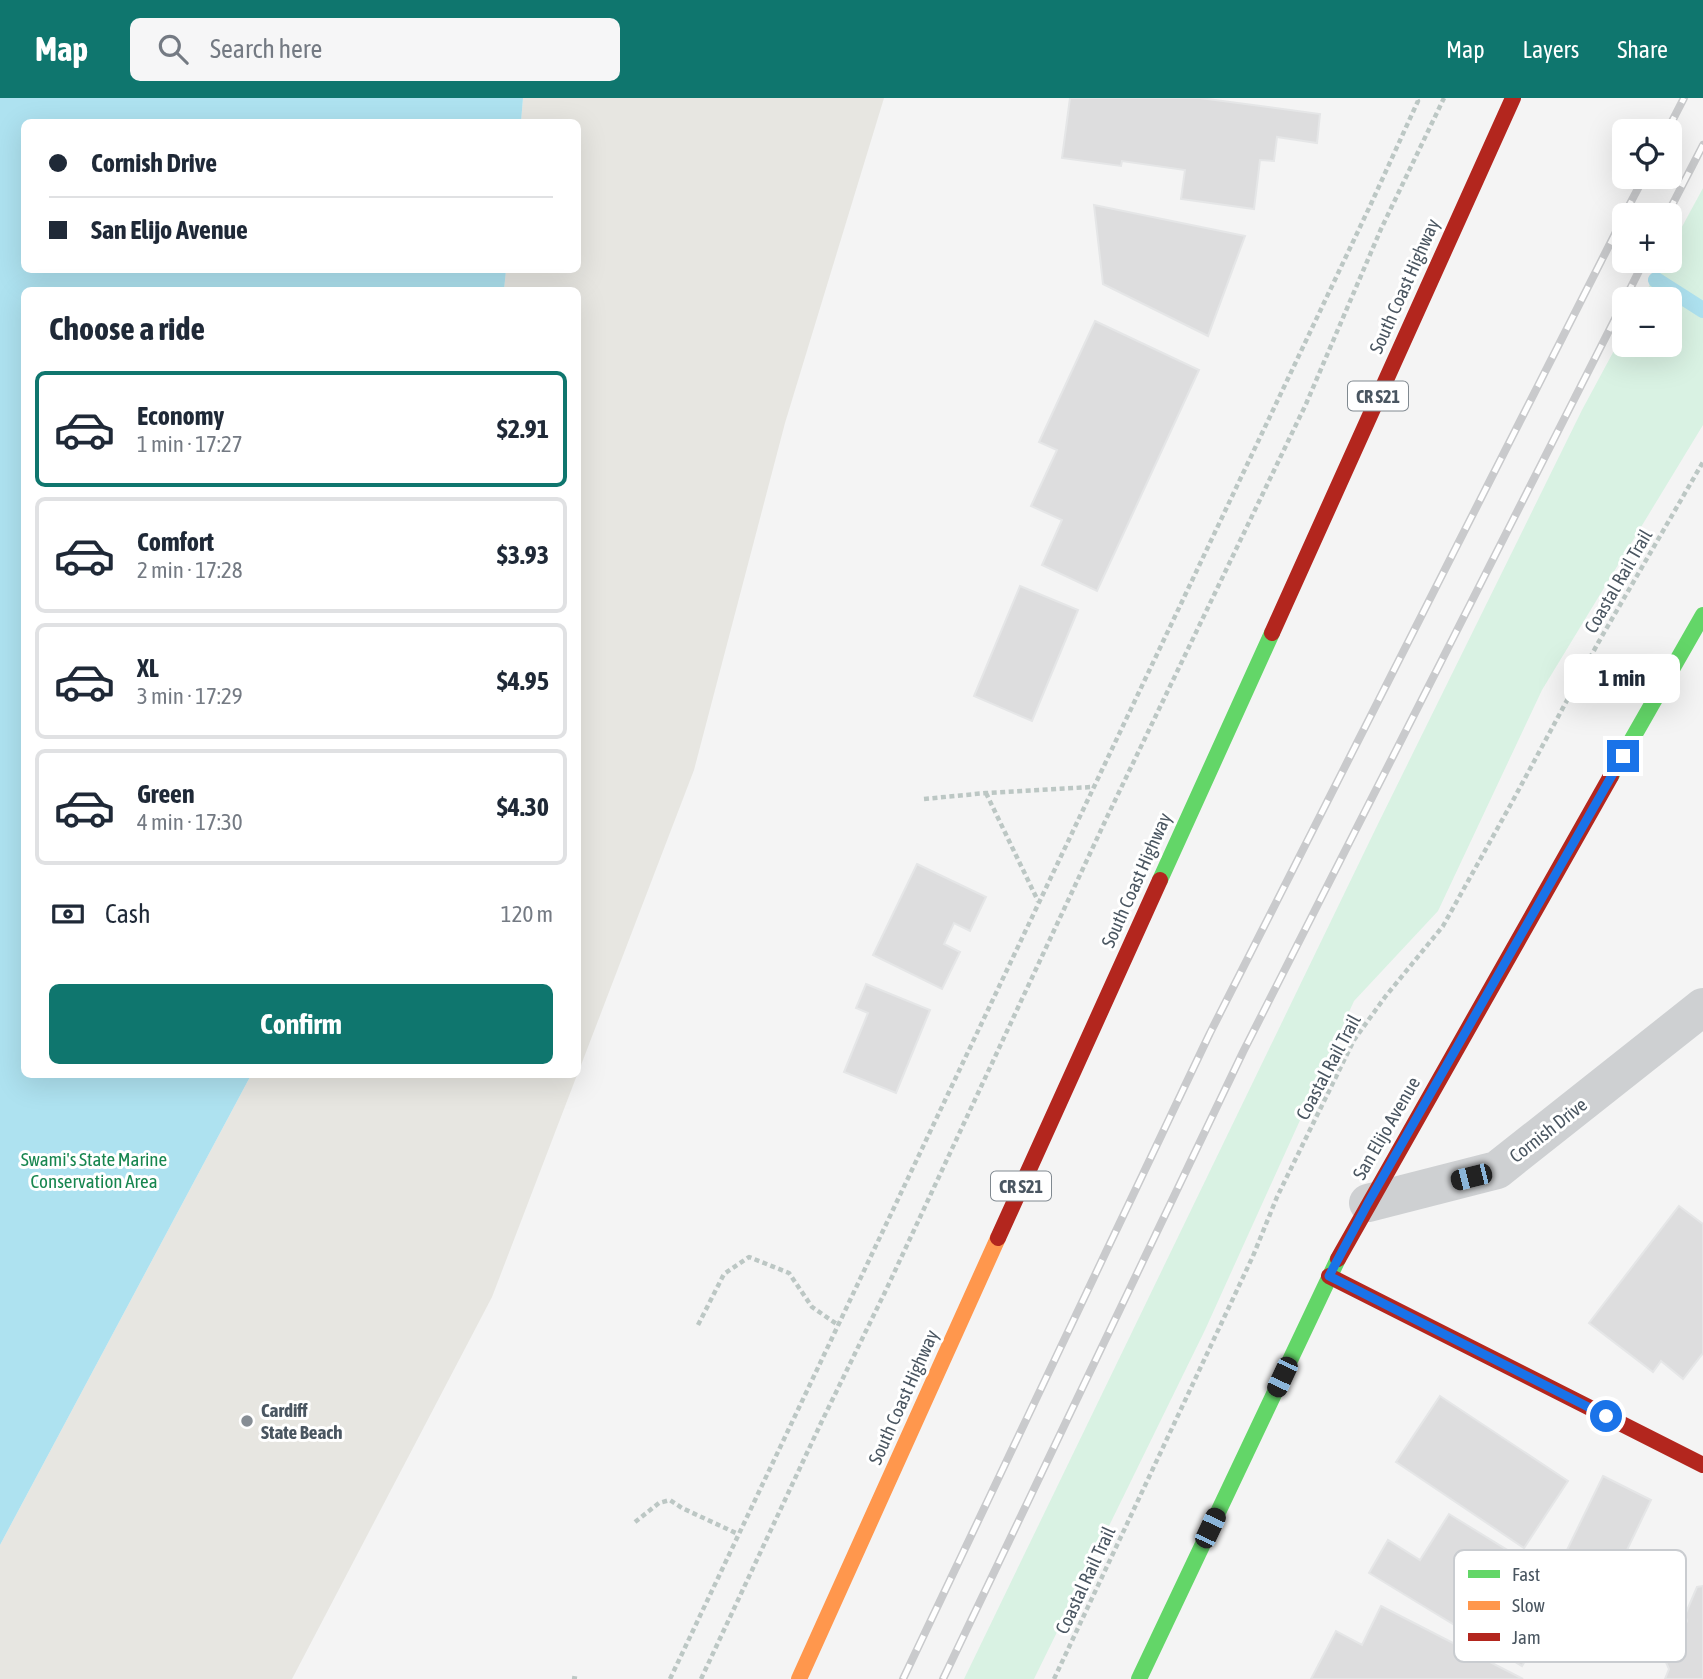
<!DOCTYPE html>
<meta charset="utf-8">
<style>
body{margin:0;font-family:"Asap Condensed",sans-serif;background:#f6f6f7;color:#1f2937;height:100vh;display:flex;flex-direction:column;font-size:26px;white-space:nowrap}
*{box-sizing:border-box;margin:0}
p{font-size:23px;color:#747a83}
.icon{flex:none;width:38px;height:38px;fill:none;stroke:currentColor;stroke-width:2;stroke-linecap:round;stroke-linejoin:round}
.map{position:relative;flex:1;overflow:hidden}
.sheet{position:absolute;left:21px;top:189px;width:560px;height:791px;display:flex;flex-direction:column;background:#fff;border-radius:10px;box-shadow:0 7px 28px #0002}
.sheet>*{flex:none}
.top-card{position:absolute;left:21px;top:21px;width:560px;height:154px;border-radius:10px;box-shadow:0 7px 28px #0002;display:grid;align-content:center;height:154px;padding:0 28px;background:#fff}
.fabs{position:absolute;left:1612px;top:21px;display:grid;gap:14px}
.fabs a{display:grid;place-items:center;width:70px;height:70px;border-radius:10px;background:#fff;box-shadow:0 7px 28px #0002;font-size:35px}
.end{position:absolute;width:32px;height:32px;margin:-16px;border:9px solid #1a73e8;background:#fff;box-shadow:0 0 0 4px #fff}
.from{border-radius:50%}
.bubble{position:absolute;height:49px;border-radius:10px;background:#fff;box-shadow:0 7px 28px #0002;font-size:23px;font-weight:700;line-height:49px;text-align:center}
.car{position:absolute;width:21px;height:42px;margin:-21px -10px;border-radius:9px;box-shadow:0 0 5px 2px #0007;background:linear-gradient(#222 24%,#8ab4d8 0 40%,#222 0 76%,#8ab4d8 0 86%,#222 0)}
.top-card b{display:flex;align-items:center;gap:24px;height:66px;font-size:26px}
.top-card b+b{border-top:2px solid #e0e1e3}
.top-card i{width:18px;height:18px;background:#1f2937}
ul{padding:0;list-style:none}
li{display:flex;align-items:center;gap:21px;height:116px;margin:0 14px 10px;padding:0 14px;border:4px solid #e0e1e3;border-radius:10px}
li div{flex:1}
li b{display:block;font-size:26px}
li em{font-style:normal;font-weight:700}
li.active{border-color:#0f766e}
li>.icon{width:63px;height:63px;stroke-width:1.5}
h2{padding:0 28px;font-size:32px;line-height:84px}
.pay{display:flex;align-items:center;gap:18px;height:77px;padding:0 28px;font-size:26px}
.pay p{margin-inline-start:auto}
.cta{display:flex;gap:14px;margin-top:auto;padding:14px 28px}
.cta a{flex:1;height:80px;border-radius:10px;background:#0f766e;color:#fff;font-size:28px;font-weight:700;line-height:80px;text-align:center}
header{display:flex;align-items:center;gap:42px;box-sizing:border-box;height:98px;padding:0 35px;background:#0f766e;color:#fff}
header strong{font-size:33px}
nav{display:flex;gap:38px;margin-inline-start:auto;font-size:24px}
.search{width:490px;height:63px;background:#f6f6f7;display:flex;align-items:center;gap:18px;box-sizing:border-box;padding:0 24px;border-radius:10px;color:#747a83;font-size:26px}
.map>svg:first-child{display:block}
</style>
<header>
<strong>Map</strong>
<div class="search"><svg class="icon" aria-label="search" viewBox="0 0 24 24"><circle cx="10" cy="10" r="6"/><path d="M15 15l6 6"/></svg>Search here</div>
<nav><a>Map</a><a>Layers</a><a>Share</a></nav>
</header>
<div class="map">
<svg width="1703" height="1581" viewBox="0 0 1703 1581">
<rect width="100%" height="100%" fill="#f4f4f4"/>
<path fill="#d9f2e3" d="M1703 90V327L1542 592 1438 813 1354 903 1205 1232 1034 1581H964L1376 730 1582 312 1624 234V247H1670V201H1642L1663 163H1670V151Z"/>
<path fill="#e7e6e1" d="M523 0H884L785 325 694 672 578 975V192H504L506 172H578V24H521Z
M251 977H577L492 1199 292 1581H0V1447Z"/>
<path fill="#aee2f0" d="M0 0H523L521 24H24V172H506L504 192H24V976L251 977 0 1447Z"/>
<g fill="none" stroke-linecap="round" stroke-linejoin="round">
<path stroke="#aee2f0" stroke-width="16" d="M1656 182 1703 212"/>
</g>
<path fill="#ddddde" stroke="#e5e6e7" stroke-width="2" d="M1070 0H1200L1320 16 1317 45 1277 39 1274 63 1260 62 1254 111 1181 101 1185 72 1122 63 1121 68 1062 60Z
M1094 107 1245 138 1208 238 1103 186Z
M1095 223 1199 272 1097 493 1042 467 1062 422 1031 408 1057 352 1039 344Z
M1020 488 1078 512 1032 623 974 598Z
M917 766 986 799 970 833 954 825 944 846 960 854 942 891 873 857Z
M866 886 930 912 896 995 844 974 868 915 856 910Z
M1679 1108 1703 1126V1255L1683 1281 1661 1263 1653 1274 1589 1225Z
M1440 1298 1568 1383 1524 1450 1396 1364Z
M1603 1378 1651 1402 1615 1477 1566 1454Z
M1449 1416 1569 1490 1522 1568 1369 1475 1388 1442 1420 1462Z
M1703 1488V1581H1665L1669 1571 1665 1562 1679 1532 1684 1530 1687 1523 1685 1517 1697 1489Z
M1381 1508 1523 1581H1311L1336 1533 1362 1547Z"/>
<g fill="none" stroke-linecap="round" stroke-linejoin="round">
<path stroke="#bcc7c4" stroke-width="4.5" stroke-dasharray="5 3.5" stroke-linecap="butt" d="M986 695 1038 803
M924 701 986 695 1092 689
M698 1227 724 1176 749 1159 789 1175 812 1209 838 1227
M635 1424 659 1405 670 1402 682 1410 738 1436
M572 1580 579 1581
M670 1581 1370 108 1418 3 1416 0
M701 1581 821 1325 886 1192 1108 717 1306 306 1381 131 1444 0
M1054 1581 1253 1158 1277 1099 1354 942 1385 899 1443 828 1511 706 1598 545 1703 364"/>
<path stroke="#ced0d2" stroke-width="38" d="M1368 1105 1497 1072 1703 909"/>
<path stroke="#63d668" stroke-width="16" d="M1611 678 1703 517
M1160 782 1272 535
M1139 1581 1338 1161"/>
<path stroke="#ff974d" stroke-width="16" d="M799 1581 998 1140"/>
<path stroke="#b3261e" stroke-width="16" d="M1272 535 1513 0
M998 1140 1160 782
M1338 1161 1611 678
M1329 1178 1703 1367"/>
<defs>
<path id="rail" d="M1667 33 1684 0
M1624 117 1644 79
M1667 117 1703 47
M1625 201 1644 163
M903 1581 1210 935 1624 118
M943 1581 1243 954 1624 203"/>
</defs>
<use href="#rail" stroke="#c9cacc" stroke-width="8"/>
<use href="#rail" stroke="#fff" stroke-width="5" stroke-dasharray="16" stroke-linecap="butt"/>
</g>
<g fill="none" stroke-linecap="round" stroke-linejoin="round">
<path stroke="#1a73e8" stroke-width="9" d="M1606 1318 1329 1178 1368 1105 1623 658"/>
</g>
<circle fill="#868d94" stroke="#fff" stroke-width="2.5" cx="247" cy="1323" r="7"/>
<g text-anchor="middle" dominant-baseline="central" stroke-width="6" stroke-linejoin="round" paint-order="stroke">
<g fill="#fff" stroke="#808990" stroke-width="2">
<rect x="1348" y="283.5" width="60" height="29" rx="5"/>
<rect x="991" y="1073.5" width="60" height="29" rx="5"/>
</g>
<g font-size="18" font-weight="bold" fill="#4a5661">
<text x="1378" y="298">CR S21</text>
<text x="1021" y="1088">CR S21</text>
</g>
<g font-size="19" fill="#4a5661" stroke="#fff">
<text transform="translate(1404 188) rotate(-66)">South Coast Highway</text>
<text transform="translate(1618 483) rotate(-60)">Coastal Rail Trail</text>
<text transform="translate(1136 782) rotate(-66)">South Coast Highway</text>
<text transform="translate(1328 969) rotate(-62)">Coastal Rail Trail</text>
<text transform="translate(1386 1030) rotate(-60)">San Elijo Avenue</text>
<text transform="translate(1548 1032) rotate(-38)">Cornish Drive</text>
<text transform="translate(903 1299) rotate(-66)">South Coast Highway</text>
<text transform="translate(1085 1482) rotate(-65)">Coastal Rail Trail</text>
</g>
<g font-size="19" fill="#17864f" stroke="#fff">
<text x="94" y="1061">Swami's State Marine<tspan x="94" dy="22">Conservation Area</tspan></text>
</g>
<g font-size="19" font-weight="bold" fill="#4a5661" stroke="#fff" text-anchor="start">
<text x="261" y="1312">Cardiff<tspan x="261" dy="22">State Beach</tspan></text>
</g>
</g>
<rect x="1454" y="1452" width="232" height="112" rx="10" fill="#fff" stroke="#c9ccd0" stroke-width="2"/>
<rect x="1468" y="1472" width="32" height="8" fill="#63d668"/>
<rect x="1468" y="1503" width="32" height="9" fill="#ff974d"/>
<rect x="1468" y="1535" width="32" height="8" fill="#b3261e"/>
<g font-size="19" fill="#4a5661">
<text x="1512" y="1483">Fast</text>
<text x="1512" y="1514">Slow</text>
<text x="1512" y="1546">Jam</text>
</g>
</svg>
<div class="fabs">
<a><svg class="icon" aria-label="locate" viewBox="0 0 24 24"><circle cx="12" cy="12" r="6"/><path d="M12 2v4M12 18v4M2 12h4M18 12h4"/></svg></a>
<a>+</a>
<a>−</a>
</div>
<i class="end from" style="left:1606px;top:1318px"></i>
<i class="end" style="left:1623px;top:658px"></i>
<div class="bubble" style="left:1564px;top:556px;width:116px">1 min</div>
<i class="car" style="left:1471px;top:1079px;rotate:256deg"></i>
<i class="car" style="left:1282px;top:1279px;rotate:205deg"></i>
<i class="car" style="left:1210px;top:1430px;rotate:25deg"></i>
<div class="top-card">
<b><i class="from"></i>Cornish Drive</b>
<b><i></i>San Elijo Avenue</b>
</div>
<section class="sheet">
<h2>Choose a ride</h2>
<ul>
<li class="active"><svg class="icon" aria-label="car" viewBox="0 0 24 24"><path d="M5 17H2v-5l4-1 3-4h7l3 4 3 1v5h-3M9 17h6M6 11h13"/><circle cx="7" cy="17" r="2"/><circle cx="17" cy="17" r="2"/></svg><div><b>Economy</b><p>1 min · 17:27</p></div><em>$2.91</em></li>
<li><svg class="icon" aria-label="car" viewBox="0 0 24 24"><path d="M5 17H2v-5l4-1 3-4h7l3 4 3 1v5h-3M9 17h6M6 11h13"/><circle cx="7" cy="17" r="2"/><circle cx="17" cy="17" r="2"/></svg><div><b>Comfort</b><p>2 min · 17:28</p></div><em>$3.93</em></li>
<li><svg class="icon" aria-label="car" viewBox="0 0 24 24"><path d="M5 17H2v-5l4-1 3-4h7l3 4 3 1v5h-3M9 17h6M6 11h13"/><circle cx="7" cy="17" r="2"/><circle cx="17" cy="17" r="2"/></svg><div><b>XL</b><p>3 min · 17:29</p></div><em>$4.95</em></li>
<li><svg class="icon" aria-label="car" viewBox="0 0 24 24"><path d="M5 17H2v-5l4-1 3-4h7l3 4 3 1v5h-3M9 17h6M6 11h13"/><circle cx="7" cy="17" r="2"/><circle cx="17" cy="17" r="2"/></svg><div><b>Green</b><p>4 min · 17:30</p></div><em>$4.30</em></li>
</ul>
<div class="pay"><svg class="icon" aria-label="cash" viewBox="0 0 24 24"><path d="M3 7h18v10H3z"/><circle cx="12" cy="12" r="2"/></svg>Cash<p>120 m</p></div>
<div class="cta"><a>Confirm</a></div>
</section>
</div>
